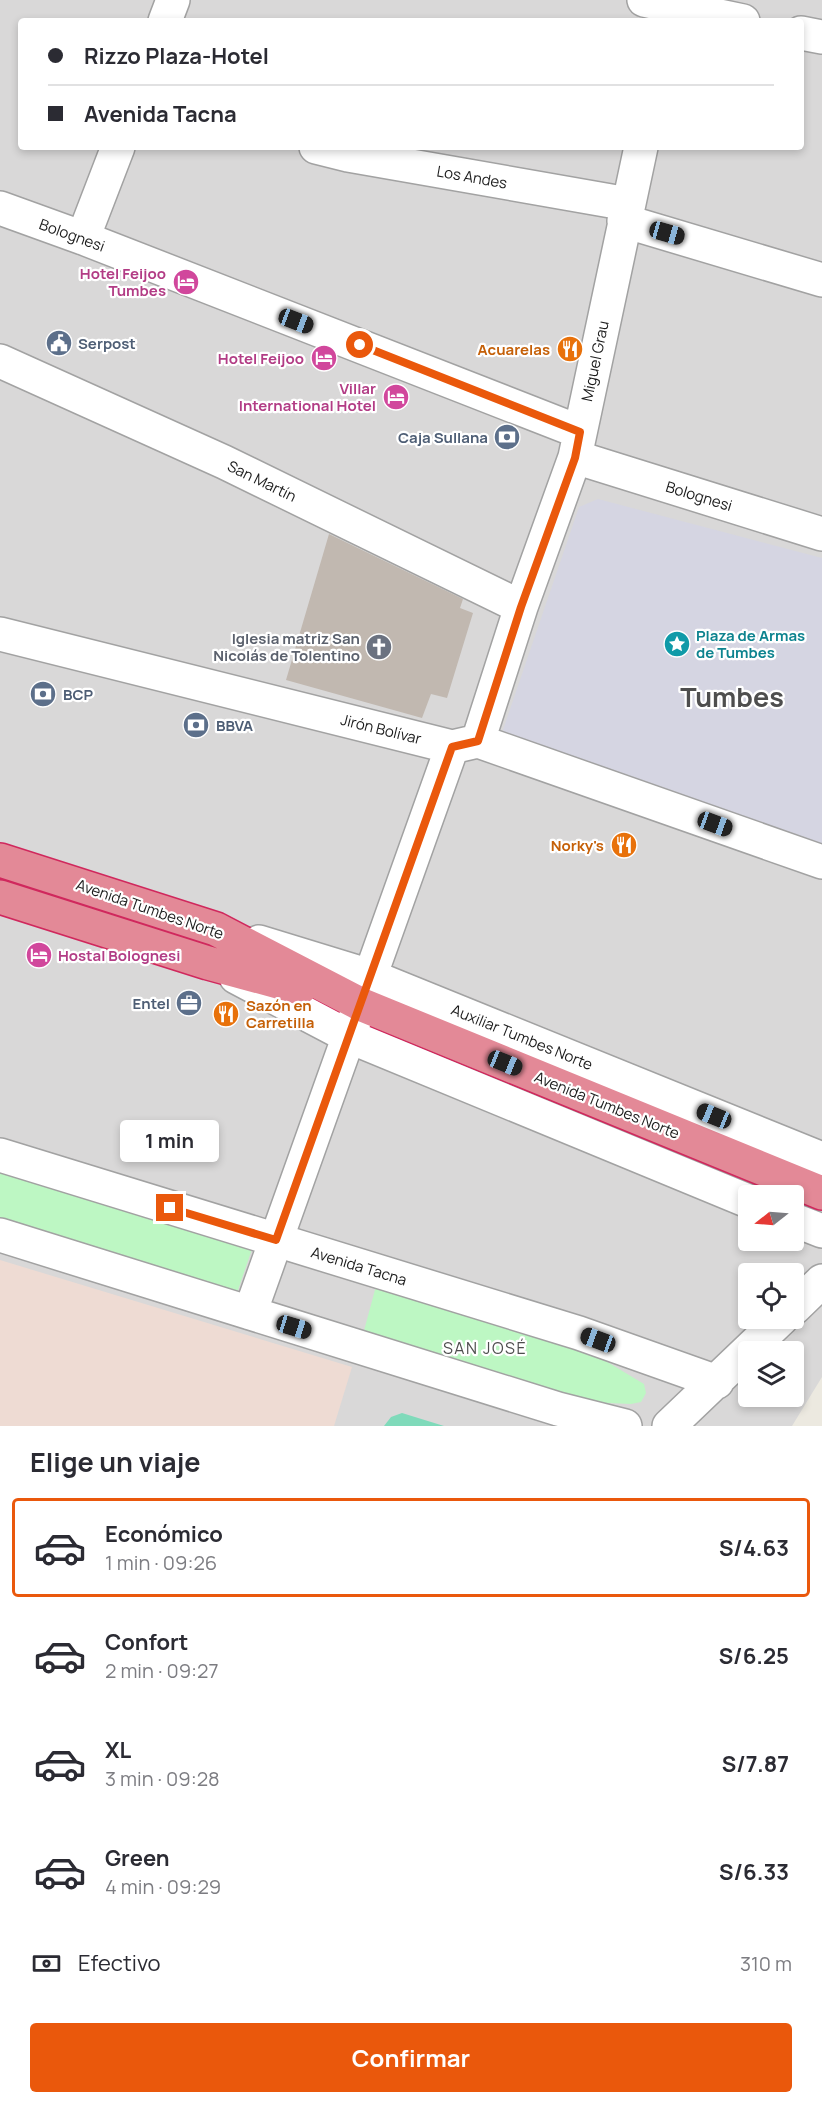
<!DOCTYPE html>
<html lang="es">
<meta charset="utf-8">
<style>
body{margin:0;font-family:Manrope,sans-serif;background:#f2f2f3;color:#2b2b33;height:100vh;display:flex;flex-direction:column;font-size:22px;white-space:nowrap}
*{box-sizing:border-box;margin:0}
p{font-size:20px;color:#7c7c81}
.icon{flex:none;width:33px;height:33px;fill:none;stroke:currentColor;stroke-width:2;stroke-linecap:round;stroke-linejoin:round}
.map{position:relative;height:1426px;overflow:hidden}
.details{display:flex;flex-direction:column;background:#fff;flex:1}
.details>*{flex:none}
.banner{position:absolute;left:18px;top:18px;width:786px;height:132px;border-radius:6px;box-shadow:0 3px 9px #0003;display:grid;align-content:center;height:132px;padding:0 30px;background:#fff}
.needle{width:39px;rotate:253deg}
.buttons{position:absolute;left:738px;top:1185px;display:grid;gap:12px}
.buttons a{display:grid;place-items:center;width:66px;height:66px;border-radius:6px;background:#fff;box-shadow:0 3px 9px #0003;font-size:30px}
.end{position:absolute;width:27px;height:27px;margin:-14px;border:8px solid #ea580c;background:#fff;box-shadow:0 0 0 3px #fff}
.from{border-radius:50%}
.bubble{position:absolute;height:42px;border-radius:6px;background:#fff;box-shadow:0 3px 9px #0003;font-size:20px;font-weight:700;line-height:42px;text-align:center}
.car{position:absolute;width:18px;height:36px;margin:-18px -9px;border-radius:8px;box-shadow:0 0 4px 2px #0007;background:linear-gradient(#222 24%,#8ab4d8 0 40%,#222 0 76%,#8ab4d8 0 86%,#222 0)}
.banner b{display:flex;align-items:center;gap:21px;height:57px;font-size:22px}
.banner b+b{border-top:2px solid #e1e1e2}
.banner i{width:15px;height:15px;background:#2b2b33}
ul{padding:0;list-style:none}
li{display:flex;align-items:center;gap:18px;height:99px;margin:0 12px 9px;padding:0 18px;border:3px solid transparent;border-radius:6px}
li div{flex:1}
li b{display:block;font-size:22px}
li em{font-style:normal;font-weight:700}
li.selected{border-color:#ea580c}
li>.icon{width:54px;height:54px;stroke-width:1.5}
h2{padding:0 30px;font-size:27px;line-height:72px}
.pay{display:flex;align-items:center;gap:15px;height:66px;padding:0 30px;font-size:22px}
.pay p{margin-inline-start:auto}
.button{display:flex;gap:12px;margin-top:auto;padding:12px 30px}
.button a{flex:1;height:69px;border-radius:6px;background:#ea580c;color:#fff;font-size:24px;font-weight:700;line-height:69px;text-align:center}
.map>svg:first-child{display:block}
</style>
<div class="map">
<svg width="822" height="1426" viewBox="0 0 822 1426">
<rect width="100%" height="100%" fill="#ece9e0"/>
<path fill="#d9d8d8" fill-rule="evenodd" d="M0 0H822V1377L792 1426H0ZM21 21H801V147H21ZM748 1196H794V1240H748ZM748 1274H794V1318H748ZM748 1352H794V1396H748Z"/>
<path fill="#eedbd3" d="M0 1260 352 1367 334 1426H0Z"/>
<path fill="#bdf7c3" d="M0 1166 252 1249 237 1293 0 1222Z
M376 1286 584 1348 644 1384 646 1393 641 1402 631 1404 563 1401 362 1338Z"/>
<path fill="#7fdaba" d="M402 1413 444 1426H384L391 1417Z"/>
<path fill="#d5d5e2" d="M598 499 822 558V853L507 743 503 730 579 507Z"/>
<path fill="#c1b8b0" d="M329 534 463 599 460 608 473 613 447 698 431 694 422 718 286 680Z"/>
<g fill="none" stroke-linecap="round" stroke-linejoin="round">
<defs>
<path id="minor" d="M644 0 743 21
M165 21 173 0
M801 33 822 37
M316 147 348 155 628 204
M0 208 83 238 580 432
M624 221 822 280
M83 238 118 147
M0 361 224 462 521 607
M575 457 822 534
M0 634 452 747 478 741 822 862
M478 741 521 607 575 457 641 147
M259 942 370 976 822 1159
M236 977 348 1036 748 1201
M0 1155 579 1333 717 1382
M794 1220 822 1231
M0 1235 558 1409 625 1426
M794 1308 822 1281
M250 1313 452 747
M669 1426 782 1318"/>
<path id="highway" d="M0 860 216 929 360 1004 822 1193
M0 897 208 963 300 988"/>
</defs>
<use href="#minor" stroke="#a2a2a2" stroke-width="36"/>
<use href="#highway" stroke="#d0285d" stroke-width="36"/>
<use href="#minor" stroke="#fff" stroke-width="33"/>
<use href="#highway" stroke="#e38997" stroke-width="33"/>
</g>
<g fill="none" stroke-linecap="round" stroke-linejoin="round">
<path stroke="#ea580c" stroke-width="8" d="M170 1208 276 1240 452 747 478 741 521 607 575 458 580 432 360 345"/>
</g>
<defs>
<symbol id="hotel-disc" viewBox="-11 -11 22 22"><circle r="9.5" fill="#d1479c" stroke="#fff"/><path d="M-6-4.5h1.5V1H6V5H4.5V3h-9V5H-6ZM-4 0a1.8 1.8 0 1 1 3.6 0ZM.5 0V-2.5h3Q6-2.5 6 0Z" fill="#fff"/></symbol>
<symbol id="civic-disc" viewBox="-11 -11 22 22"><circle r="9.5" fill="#5c6f8a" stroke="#fff"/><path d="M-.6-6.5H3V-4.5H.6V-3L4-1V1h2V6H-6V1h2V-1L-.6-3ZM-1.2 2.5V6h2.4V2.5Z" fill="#fff"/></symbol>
<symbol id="restaurant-disc" viewBox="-11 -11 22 22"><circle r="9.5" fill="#e8710a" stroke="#fff"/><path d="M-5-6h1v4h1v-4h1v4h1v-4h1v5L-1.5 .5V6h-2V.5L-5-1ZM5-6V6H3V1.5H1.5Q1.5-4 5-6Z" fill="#fff"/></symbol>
<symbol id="bank-disc" viewBox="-11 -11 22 22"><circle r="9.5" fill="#5c6f8a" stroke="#fff"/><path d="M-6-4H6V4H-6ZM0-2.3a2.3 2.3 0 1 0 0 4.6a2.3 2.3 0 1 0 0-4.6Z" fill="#fff"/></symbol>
<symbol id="sight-disc" viewBox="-11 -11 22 22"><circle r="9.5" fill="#0f9aa8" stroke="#fff"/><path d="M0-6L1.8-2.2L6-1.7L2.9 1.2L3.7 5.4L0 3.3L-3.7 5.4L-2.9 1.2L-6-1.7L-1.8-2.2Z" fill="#fff"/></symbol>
<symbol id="church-disc" viewBox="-11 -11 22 22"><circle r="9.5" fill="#6b7280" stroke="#fff"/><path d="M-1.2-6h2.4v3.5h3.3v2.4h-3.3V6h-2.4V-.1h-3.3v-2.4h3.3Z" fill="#fff"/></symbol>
<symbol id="office-disc" viewBox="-11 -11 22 22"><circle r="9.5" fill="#5c6f8a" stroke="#fff"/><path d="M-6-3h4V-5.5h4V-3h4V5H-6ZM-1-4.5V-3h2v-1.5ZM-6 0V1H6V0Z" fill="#fff"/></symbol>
</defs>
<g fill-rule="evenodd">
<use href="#hotel-disc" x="171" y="267" width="30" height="30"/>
<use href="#civic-disc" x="44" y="328" width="30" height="30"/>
<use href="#restaurant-disc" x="555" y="334" width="30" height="30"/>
<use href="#hotel-disc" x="309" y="343" width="30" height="30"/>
<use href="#hotel-disc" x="381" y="382" width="30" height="30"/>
<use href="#bank-disc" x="492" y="422" width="30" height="30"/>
<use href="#sight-disc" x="662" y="629" width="30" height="30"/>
<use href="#church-disc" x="364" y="632" width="30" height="30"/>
<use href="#bank-disc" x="28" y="679" width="30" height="30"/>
<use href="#bank-disc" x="181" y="710" width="30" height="30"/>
<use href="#restaurant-disc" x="609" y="830" width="30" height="30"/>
<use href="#hotel-disc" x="24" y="940" width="30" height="30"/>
<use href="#office-disc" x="174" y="988" width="30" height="30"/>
<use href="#restaurant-disc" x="211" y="999" width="30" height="30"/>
</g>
<g text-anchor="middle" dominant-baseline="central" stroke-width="4.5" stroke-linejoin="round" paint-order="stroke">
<g font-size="15" fill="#1b1b1b" stroke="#fff">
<text transform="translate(472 177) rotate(10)">Los Andes</text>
<text transform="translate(72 235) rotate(20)">Bolognesi</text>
<text transform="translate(595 361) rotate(-78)">Miguel Grau</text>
<text transform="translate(262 481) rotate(26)">San Martín</text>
<text transform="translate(699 496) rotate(17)">Bolognesi</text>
<text transform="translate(381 729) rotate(14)">Jirón Bolívar</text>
<text transform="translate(150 909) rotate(19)">Avenida Tumbes Norte</text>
<text transform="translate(522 1037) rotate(22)">Auxiliar Tumbes Norte</text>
<text transform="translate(607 1105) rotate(22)">Avenida Tumbes Norte</text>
<text transform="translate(359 1266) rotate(17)">Avenida Tacna</text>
</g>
<g font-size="15" font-weight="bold" fill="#b23c85" stroke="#fff" text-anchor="end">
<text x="166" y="273">Hotel Feijoo<tspan x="166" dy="17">Tumbes</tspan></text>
<text x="304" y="358">Hotel Feijoo</text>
<text x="376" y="388">Villar<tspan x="376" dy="17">International Hotel</tspan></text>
<text x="58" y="955" text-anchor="start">Hostal Bolognesi</text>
</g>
<g font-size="15" font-weight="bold" fill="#4e5e75" stroke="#fff" text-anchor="start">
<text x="78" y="343">Serpost</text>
<text x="488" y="437" text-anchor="end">Caja Sullana</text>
<text x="63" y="694">BCP</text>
<text x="216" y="725">BBVA</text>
<text x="170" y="1003" text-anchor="end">Entel</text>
</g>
<g font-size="15" font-weight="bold" fill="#c56008" stroke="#fff" text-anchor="end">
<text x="550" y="349">Acuarelas</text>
<text x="604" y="845">Norky's</text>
<text x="246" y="1005" text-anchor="start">Sazón en<tspan x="246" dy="17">Carretilla</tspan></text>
</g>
<g font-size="15" font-weight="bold" fill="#0d838f" stroke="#fff" text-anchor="start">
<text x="696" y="635">Plaza de Armas<tspan x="696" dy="17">de Tumbes</tspan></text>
</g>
<g font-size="15" font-weight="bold" fill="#5b616d" stroke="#fff" text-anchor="end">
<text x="360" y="638">Iglesia matriz San<tspan x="360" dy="17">Nicolás de Tolentino</tspan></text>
</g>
<g font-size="16" letter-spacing="1.5" fill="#4e4e4e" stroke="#fff">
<text x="485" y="1348">SAN JOSÉ</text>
</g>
<g font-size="27" font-weight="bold" fill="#4e4e4e" stroke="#fff">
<text x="732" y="696">Tumbes</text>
</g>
</g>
</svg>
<div class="buttons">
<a><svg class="needle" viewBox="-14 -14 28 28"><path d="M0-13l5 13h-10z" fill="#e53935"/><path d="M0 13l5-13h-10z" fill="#7c7c81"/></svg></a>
<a><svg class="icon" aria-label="locate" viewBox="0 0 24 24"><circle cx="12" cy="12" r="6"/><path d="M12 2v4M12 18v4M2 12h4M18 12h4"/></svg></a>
<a><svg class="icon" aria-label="layers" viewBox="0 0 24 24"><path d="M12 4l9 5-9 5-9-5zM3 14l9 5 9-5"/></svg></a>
</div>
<i class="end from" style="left:360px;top:345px"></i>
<i class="end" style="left:170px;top:1208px"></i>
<div class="bubble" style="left:120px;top:1120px;width:99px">1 min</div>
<i class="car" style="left:667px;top:233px;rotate:106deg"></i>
<i class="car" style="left:296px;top:321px;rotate:111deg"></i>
<i class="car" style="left:715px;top:824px;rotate:110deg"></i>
<i class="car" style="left:505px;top:1063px;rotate:112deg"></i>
<i class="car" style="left:714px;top:1116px;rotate:292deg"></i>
<i class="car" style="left:294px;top:1327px;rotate:107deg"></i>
<i class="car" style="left:598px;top:1340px;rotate:290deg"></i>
<div class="banner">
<b><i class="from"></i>Rizzo Plaza-Hotel</b>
<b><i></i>Avenida Tacna</b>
</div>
</div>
<section class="details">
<h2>Elige un viaje</h2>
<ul>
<li class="selected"><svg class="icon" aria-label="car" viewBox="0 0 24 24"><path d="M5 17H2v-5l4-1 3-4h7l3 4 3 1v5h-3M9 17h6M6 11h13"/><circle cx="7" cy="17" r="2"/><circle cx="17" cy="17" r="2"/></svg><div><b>Económico</b><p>1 min · 09:26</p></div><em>S/4.63</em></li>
<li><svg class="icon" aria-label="car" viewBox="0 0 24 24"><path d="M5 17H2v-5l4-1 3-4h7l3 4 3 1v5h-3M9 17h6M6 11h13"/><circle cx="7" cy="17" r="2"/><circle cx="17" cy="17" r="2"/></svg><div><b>Confort</b><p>2 min · 09:27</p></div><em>S/6.25</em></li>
<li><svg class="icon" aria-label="car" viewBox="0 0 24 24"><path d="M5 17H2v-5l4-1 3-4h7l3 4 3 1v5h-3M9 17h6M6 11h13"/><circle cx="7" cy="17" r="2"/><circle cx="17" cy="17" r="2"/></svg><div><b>XL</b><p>3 min · 09:28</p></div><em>S/7.87</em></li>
<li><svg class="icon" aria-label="car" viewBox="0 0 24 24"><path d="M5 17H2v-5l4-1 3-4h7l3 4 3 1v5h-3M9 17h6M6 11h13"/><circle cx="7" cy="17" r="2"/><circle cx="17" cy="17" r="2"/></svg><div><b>Green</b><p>4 min · 09:29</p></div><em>S/6.33</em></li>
</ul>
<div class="pay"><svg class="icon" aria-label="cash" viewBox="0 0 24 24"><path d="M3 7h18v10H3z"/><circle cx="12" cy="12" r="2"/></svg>Efectivo<p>310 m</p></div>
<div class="button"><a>Confirmar</a></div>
</section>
